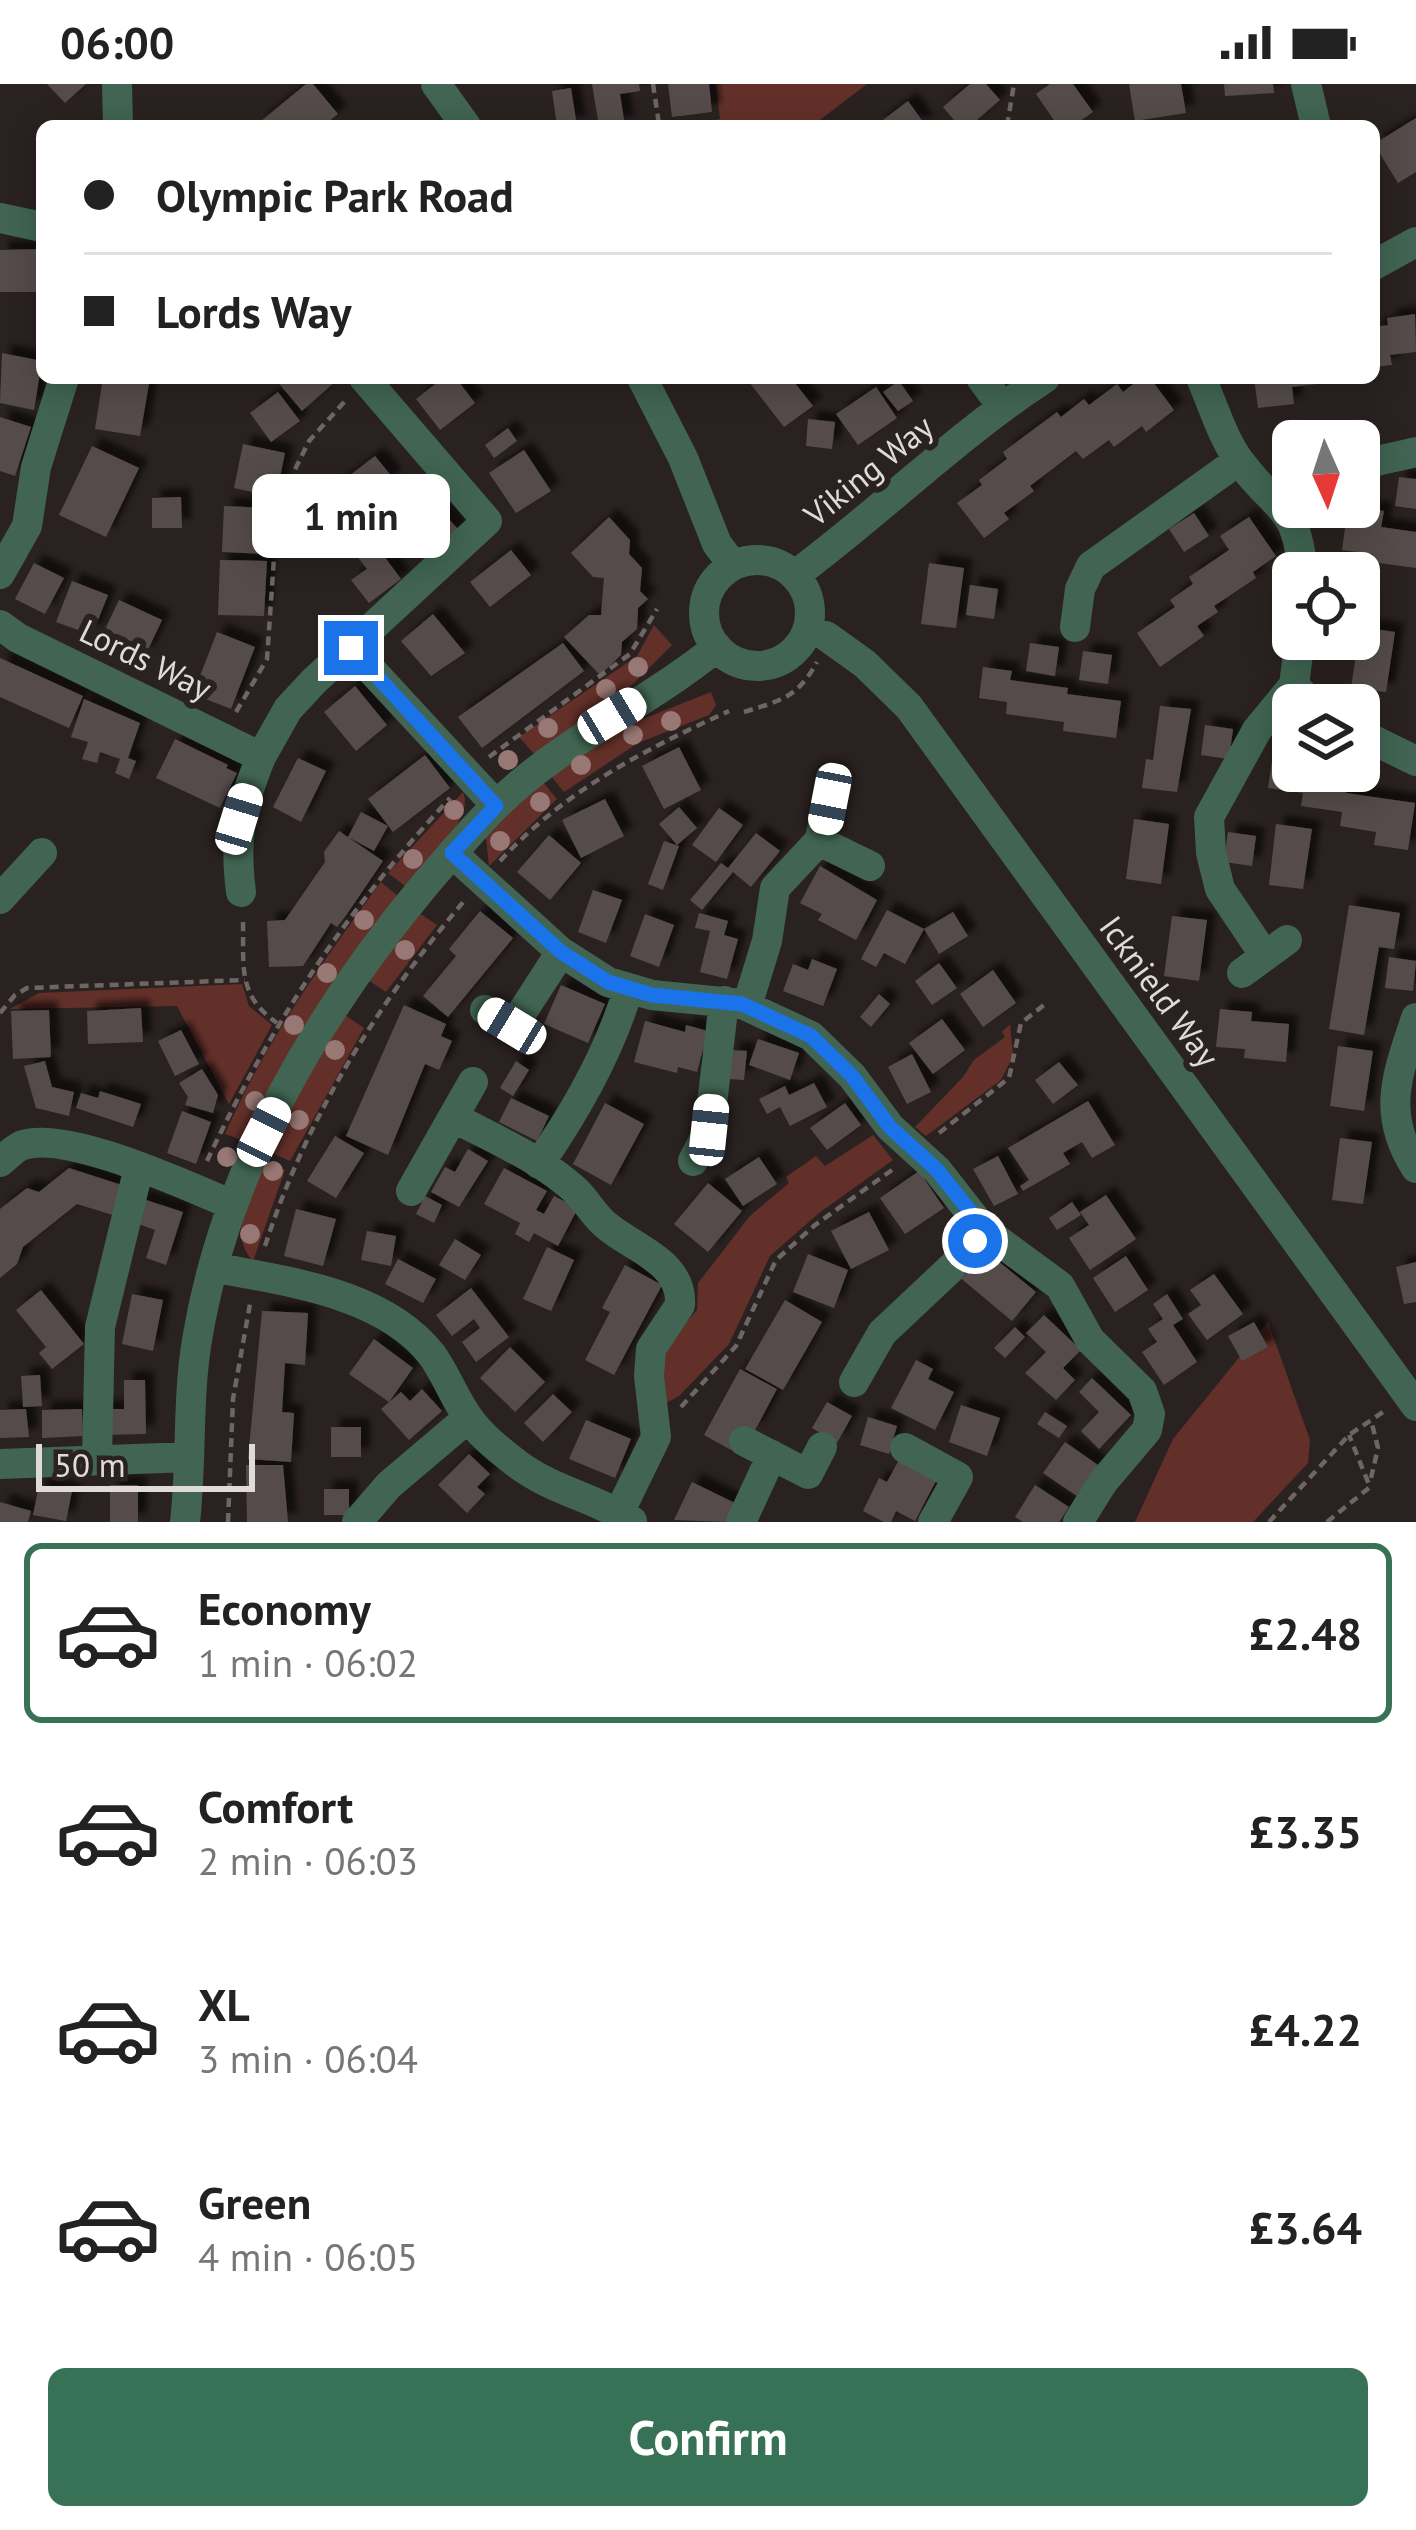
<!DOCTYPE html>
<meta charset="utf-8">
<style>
body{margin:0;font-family:"PT Sans",sans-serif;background:#f2f2f2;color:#222;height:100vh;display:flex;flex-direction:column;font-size:45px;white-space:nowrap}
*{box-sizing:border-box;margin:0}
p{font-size:39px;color:#767676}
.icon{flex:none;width:66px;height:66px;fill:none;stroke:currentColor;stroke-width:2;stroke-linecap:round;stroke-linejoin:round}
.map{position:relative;height:1438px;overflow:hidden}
.sheet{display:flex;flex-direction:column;background:#fff;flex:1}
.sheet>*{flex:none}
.guide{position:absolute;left:36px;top:36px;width:1344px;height:264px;border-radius:18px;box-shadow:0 6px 30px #0003;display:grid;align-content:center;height:264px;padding:0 48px;background:#fff}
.needle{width:78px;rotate:177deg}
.controls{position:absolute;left:1272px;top:336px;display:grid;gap:24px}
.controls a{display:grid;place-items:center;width:108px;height:108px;border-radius:18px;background:#fff;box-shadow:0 6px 30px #0003;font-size:60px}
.scale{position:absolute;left:36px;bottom:30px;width:219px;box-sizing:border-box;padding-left:12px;border:6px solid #e0dbda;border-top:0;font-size:33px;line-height:42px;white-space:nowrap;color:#e0dbda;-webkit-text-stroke:9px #2a2221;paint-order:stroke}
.end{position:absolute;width:54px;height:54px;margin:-27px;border:15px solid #1a73e8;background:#fff;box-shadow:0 0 0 6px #fff}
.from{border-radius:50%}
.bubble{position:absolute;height:84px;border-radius:18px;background:#fff;box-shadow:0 6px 30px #0003;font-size:39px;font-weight:600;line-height:84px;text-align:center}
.car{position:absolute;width:36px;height:72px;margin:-36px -18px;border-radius:15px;box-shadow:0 0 9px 3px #0007;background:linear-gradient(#fff 24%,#345 0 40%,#fff 0 76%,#345 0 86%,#fff 0)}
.guide b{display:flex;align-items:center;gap:42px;height:114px;font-size:45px}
.guide b+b{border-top:3px solid #e0e0e0}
.guide i{width:30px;height:30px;background:#222}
ul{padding:21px 0 0;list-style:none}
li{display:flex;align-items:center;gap:36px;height:180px;margin:0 24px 18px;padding:0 24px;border:6px solid transparent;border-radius:18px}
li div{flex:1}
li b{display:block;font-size:45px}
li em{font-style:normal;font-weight:600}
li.selected{border-color:#377257}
li>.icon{width:108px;height:108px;stroke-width:1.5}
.button{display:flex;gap:24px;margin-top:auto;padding:24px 48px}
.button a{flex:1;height:138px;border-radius:18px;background:#377257;color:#fff;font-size:48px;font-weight:600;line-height:138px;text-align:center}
.status{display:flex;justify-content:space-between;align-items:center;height:84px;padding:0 60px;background:#fff;direction:ltr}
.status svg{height:33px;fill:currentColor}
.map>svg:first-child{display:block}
</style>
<div class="status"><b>06:00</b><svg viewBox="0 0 49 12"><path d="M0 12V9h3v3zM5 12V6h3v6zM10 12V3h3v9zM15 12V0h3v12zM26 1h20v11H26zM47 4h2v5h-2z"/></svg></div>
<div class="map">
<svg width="1416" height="1438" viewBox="0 0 1416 1438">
<defs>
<filter id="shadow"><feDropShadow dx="9" dy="-9" stdDeviation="3" flood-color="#0009"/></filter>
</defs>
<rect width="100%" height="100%" fill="#2a2221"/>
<path fill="#633029" d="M716 0H867L812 42H704V38L720 35Z
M654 541 672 561 633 600 536 672 519 653 637 572Z
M711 608 716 621 709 631 638 659 564 708 551 692 630 640Z
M542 697 557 715 489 782 486 753Z
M463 708C475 736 424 780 405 802L388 789Z
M381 798 399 813 245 1057 225 1050C265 959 322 878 381 798Z
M419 829 437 841 386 908 368 896Z
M242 900 249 922 272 941 229 1020 177 922 10 925 39 909Z
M345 931 364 944 290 1077 270 1068 300 1006Z
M1010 940 1013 972 1001 996 926 1052 915 1043 963 993 974 976 1005 953 1002 948Z
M873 1051 893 1076 819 1129 770 1172 729 1260 679 1312 666 1319 661 1278 674 1252 697 1226 698 1199 750 1132 789 1099 786 1093 816 1072 825 1082Z
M264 1077 285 1086 253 1177C226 1148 252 1109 264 1077Z
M1268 1238 1310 1356 1308 1379 1253 1438H1135L1173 1355Z"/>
<path fill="#554c4b" filter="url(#shadow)" d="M47 0H86L65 19Z
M306 0H313L338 30 323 42H255Z
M592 0H639L640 7 620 10 625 42H599Z
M668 0H709L712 28 672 33Z
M970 0H986L1000 16 970 42H959L943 23Z
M1050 0H1073L1093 28 1073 42H1058L1036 10Z
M1129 0H1181L1186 29 1135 37Z
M1224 0H1273L1274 9 1225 12Z
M571 4 577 42H557L552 7Z
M908 17 926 42H875Z
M1416 34V88L1398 99 1374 60Z
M42 165V208H0V166Z
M1415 230 1416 268 1390 271 1392 281 1374 283V243L1388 241 1387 234Z
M2 269 42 277 34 326 0 319Z
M103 294H150L140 352 95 345Z
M278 294H333L336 297 302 327 276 296Z
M443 294H456L475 319 440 346 416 315Z
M746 294H791L813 322 784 343Z
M1141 294H1150L1174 326 1146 348 1142 342 1114 363 1109 356 1083 375 1076 367 1030 402 1034 407 1004 429 1009 435 984 454 957 419 982 401 979 396 1007 375 1003 368 1057 328 1061 333 1084 315 1089 321 1117 300 1123 308Z
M1254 294H1341L1342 297 1292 303 1294 320 1258 324Z
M899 297 913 317 898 327 883 308Z
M876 303 897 334 858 361 836 330Z
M278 308 300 337 271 358 250 329Z
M0 333 31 343 15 392 0 387Z
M808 335 835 338 832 365 806 362Z
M508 344 517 357 494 374 485 361Z
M243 360 285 369 276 413 234 404Z
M92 362 139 384 106 453 59 431Z
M524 366 551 407 516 429 489 389Z
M375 372 393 394 347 429 365 452 374 445 390 467 384 472 401 495 369 519 351 496 367 485 353 467 349 469 312 420Z
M1399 393 1416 395V425L1395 422Z
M181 413 182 444H152V414Z
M430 415 458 445 437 465 409 435Z
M224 422 269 424 267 470 222 468Z
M1348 423 1384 427 1381 443 1416 448V484L1372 478 1373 470 1342 466Z
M1194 429 1209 452 1184 468 1169 445Z
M609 433 630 456 629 470 642 484 640 507 648 515 638 524 637 545 622 558 621 571 600 591 564 553 589 531H601L604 494 593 493 571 469Z
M1249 433 1276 472 1253 488 1256 494 1214 522 1218 528 1197 542 1204 552 1160 583 1137 549 1175 523 1170 516 1193 500 1189 493 1229 466 1220 452Z
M511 466 531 491 490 523 470 498Z
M220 476 267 477 264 532 218 531Z
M34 479 64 494 45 530 15 515Z
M929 479 964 484 956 544 921 540Z
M72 497 108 511 92 551 56 538Z
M970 501 998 505 994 535 966 531Z
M119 516 162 536 145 572 102 552Z
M433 530 465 569 431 592 401 557Z
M1360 543 1395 548 1386 608 1351 604Z
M217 548 255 563 231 625 193 610Z
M563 559 584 587 482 664 458 633Z
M1030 559 1059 563 1055 592 1026 587Z
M1083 567 1112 571 1108 600 1079 596Z
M0 574 83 612 69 644 0 613Z
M983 583 1012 587 1010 596 1068 604 1067 610 1121 617 1116 654 1063 647 1064 638 1006 630 1007 618 979 614Z
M355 602 387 641 356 667 324 628Z
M84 615 140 639 128 674 136 677 129 695 115 689 120 675 100 668 97 679 82 675 88 658 71 653Z
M1160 622 1191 625 1177 708 1142 704 1146 675 1153 676Z
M1205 641 1233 645 1229 675 1201 671Z
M175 655 228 681 226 684 237 689 220 724 156 694Z
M679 663 701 706 664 725 642 682Z
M1274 663 1293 666V687L1349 688 1346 709 1415 719 1408 766 1374 761 1376 748 1340 742 1342 728 1301 722 1303 709 1268 704Z
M425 671 450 704 393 748 368 715Z
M298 674 326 687 301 738 273 723Z
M605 715 624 752 581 774 562 736Z
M679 723 697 744 677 761 659 740Z
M719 724 743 741 716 778 692 761Z
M361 728 388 742 374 767 348 753Z
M1134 735 1169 740 1161 800 1126 795Z
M1276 740 1312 745 1303 805 1269 801Z
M339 747 383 777 347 830 337 843 331 839 303 882 269 883 267 837 285 836 325 778 324 768Z
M1228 748 1256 752 1252 782 1224 778Z
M756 749 780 767 751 803 733 788 702 826 690 816 721 779 728 784Z
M549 751 581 779 550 816 517 788Z
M664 757 679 762 663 806 648 800Z
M820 782 877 816 856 856 818 836 822 830 800 819Z
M593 806 622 816 606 859 578 848Z
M1349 821 1400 829 1394 865 1379 863 1364 951 1329 945Z
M887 826 924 845 905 880 884 869 876 883 861 875Z
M480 827 513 854 448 933 423 912 456 872 449 865Z
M953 828 968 852 939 870 924 845Z
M699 829 728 837 724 851 738 855 727 895 700 888 710 847 695 844Z
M645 830 674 841 659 883 630 872Z
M1172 832 1207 836 1199 897 1164 892Z
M1389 873 1416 877 1413 907 1385 904Z
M812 875 837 885 823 922 783 907 793 880 808 886Z
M939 879 957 904 932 921 915 897Z
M993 886 1016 919 983 943 960 910Z
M561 901 605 920 588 959 544 940Z
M879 910 890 920 871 943 860 933Z
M404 921 446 940 441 952 452 957 439 986 425 980 388 1071 346 1052Z
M141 924 143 958 88 960 87 927Z
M1220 925 1252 928 1251 937 1289 940 1286 978 1244 974 1245 965 1216 963Z
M49 926 51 973 13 975 11 927Z
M942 935 965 966 933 990 909 959Z
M645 937 685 948 686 941 708 947 697 988 678 983 677 989 634 978Z
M181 946 199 980 175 992 158 957Z
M758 955 799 969 790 996 749 981Z
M1338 962 1373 967 1364 1027 1330 1022Z
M731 966 747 967 744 996 728 995Z
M912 970 931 1008 907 1020 888 983Z
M45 977 52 1003 74 1008 69 1032 36 1024 24 982Z
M516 977 529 986 513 1012 500 1004Z
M1059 978 1078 1001 1053 1020 1035 996Z
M202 985 218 1011 213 1029 185 1021 188 1013 179 999Z
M814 999 827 1023 790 1042 780 1023 767 1030 759 1015 785 1002 789 1011Z
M100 1007 141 1020 133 1043 76 1024 81 1009 98 1014Z
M511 1014 549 1032 537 1057 499 1038Z
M1088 1017 1115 1061 1092 1074 1082 1058 1063 1069 1070 1080 1023 1107 1020 1102 1029 1096 1008 1064Z
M605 1019 644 1040 611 1101 573 1080Z
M845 1019 861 1041 827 1066 810 1044Z
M182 1027 211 1038 196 1080 167 1069Z
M335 1052 364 1069 336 1114 307 1097Z
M1340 1054 1372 1058 1363 1120 1332 1116Z
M468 1065 488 1077 459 1123 431 1108 445 1083 455 1088Z
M998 1072 1018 1110 994 1122 973 1085Z
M759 1073 777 1100 743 1122 725 1095Z
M69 1084 128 1103 119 1133 77 1120 23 1163 17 1180 0 1194V1125L27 1104 39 1108Z
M504 1084 547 1107 536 1126 544 1130 554 1112 578 1124 558 1162 534 1149 529 1158 515 1150 520 1139 484 1120Z
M919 1087 944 1124 905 1150 880 1114Z
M708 1099 742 1127 708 1168 674 1140Z
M1106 1111 1136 1155 1090 1186 1069 1154 1089 1141 1080 1128Z
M425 1112 442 1121 434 1139 416 1130Z
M137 1113 183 1128 166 1181 146 1174 155 1146 130 1137Z
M1072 1118 1081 1131 1057 1146 1049 1134Z
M296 1125 336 1135 323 1182 284 1172Z
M869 1128 889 1166 851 1185 831 1147Z
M367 1147 396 1152 391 1182 361 1176Z
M970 1154 1036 1208 1012 1237 946 1182Z
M455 1155 481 1171 465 1196 439 1181Z
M547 1163 574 1176 551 1227 523 1215Z
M808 1170 848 1186 834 1224 793 1208Z
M1126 1172 1148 1206 1115 1228 1093 1194Z
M398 1175 436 1195 423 1219 385 1200Z
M1416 1178V1218L1404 1220 1396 1183Z
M625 1181 662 1201 614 1291 585 1276 610 1228 602 1224Z
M1214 1190 1243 1230 1207 1256 1188 1230 1201 1221 1190 1206Z
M471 1204 509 1253 476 1278 462 1258 480 1244 474 1235 452 1252 436 1231Z
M41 1206 84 1260 52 1285 39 1269 46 1263 16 1226Z
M132 1210 163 1216 153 1267 122 1260Z
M1167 1210 1183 1235 1173 1241 1197 1278 1164 1301 1142 1268 1157 1258 1148 1245 1163 1235 1153 1220Z
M785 1216 822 1238 783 1306 745 1285Z
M262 1227 308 1229 305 1281 285 1279 282 1328 294 1329 291 1378 248 1375Z
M1044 1231 1081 1266 1063 1284 1075 1296 1056 1316 1025 1289 1046 1268 1026 1249Z
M1254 1238 1268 1263 1242 1277 1228 1252Z
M1015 1243 1025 1253 1005 1274 994 1264Z
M374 1255 413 1284 389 1318 349 1290Z
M510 1263 545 1298 515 1328 480 1294Z
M916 1276 933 1285 928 1295 954 1308 935 1346 891 1324Z
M740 1285 777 1305 754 1348 743 1342 731 1366 704 1351Z
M40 1291 42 1322 23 1323 21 1292Z
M1092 1294 1131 1331 1099 1365 1081 1347 1099 1328 1079 1308Z
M124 1296H145L146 1350 98 1351V1325H124Z
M422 1305 442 1327 409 1356 381 1325 401 1308 410 1317Z
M553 1310 572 1328 543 1358 524 1339Z
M827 1318 852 1332 837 1359 812 1344Z
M961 1321 1000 1334 987 1372 949 1358Z
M26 1325 29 1353 0 1354V1326Z
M82 1325 83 1352 42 1354V1326Z
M1045 1328 1067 1342 1059 1354 1037 1340Z
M868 1333 897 1342 889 1370 860 1361Z
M586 1336 631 1355 615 1394 569 1375Z
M331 1343H361V1373H331Z
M1065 1358 1098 1381 1077 1412 1043 1389Z
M469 1370 490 1390 477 1403 485 1410 467 1429 438 1401Z
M899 1376 937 1395 915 1437 896 1427 891 1438H884L863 1427 879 1394 887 1398Z
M246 1381H283L288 1438H247Z
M692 1398 739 1421 730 1438 674 1436Z
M39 1401 72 1407 66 1437 33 1431Z
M110 1401H138V1438H110Z
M1035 1401 1069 1423 1059 1438H1023L1015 1433Z
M324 1405H349V1431H324Z
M0 1418 31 1427 28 1438H0Z"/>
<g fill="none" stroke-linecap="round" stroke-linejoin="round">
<path stroke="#453e3d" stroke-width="30" stroke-dasharray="30 15" stroke-linecap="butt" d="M950 1185 975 1157"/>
<path stroke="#6d6665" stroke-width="4.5" stroke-dasharray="9 6" stroke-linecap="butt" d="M653 0 659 40
M1007 42 1014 0
M236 628 267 575 277 431 285 406 309 357 347 315
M744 628C782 616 797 614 817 578
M489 673 630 570 657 525
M500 777C564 707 644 666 729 627
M243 838C244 883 237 911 277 939
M0 929 15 911 27 904 245 896
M939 1049 1009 994 1021 939 1044 921
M207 1077C273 937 345 828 450 714
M265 1162C306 1035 378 918 465 816
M681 1323 736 1262 776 1176 815 1141 892 1086
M1371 1394 1378 1364 1371 1336
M228 1438 233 1315 250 1220
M1269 1438 1349 1351 1383 1328
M1327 1438 1370 1403 1349 1351"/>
<path stroke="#416552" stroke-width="30" d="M117 0 118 42
M436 0 466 42
M1306 0 1316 42
M0 134 42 143
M1374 181 1416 158
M642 294 683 374 717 460 733 481
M981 294 1002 322
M1201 294C1213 321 1223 356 1241 379 1279 430 1296 418 1303 489
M1359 381 1416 368
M704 529a53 53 0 1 1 106 0a53 53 0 1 1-106 0Z
M0 490 27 442 36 383 64 294
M795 491C880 428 956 352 1045 294
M0 541 18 554 261 673 288 625 314 597 487 437 364 294
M1075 543 1080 505 1091 482 1238 377
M826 552 865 580 909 623 1416 1322
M1300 555 1294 601 1313 621
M351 564 496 721
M1359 649 1416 677
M819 757 870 782
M452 769 561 868 608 898 652 911 742 920 811 952 852 992 890 1043 937 1086 984 1146 1060 1202 1090 1256 1142 1307 1150 1330 1147 1346 1103 1398 1078 1438
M241 808C234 753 240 724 261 673
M0 815 42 769
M1265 872 1220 805 1211 769 1209 733 1257 646 1294 601
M1242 889 1287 856
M747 922 767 857 775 804 819 757 830 715
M485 926 513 942 561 868
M1416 934C1397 991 1381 1030 1416 1084
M453 1033 473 998
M693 1077 709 1046 724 917
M0 1078C6 1073 16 1063 23 1061 68 1046 189 1103 233 1121
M539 1080C576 1027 609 969 628 906
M411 1107 453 1033C493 1055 542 1075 575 1106 587 1117 594 1132 607 1142 634 1165 683 1178 680 1221L651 1265 649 1292 656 1353 619 1429
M213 1183C287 1198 383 1208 432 1271 445 1289 452 1309 464 1327 476 1348 498 1365 516 1379 551 1406 595 1414 632 1437
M854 1298 882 1249 950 1185
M744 1357 808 1390 822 1363
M905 1364 958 1393 933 1438
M97 1374 100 1243 139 1083
M0 1380 189 1373
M185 1438C192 1378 187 1316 197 1256 225 1085 318 928 428 797 458 763 487 727 522 698 583 647 656 613 717 563
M357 1438 389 1401 468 1334
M741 1438 772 1371"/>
</g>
<g fill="#977874">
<circle cx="638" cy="583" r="10"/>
<circle cx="606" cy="605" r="10"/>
<circle cx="671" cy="637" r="10"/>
<circle cx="548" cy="644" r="10"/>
<circle cx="633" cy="651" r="10"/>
<circle cx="508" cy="676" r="10"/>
<circle cx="581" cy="681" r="10"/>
<circle cx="540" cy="718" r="10"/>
<circle cx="454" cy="726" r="10"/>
<circle cx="500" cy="757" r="10"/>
<circle cx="413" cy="775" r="10"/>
<circle cx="364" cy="836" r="10"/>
<circle cx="405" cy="866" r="10"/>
<circle cx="327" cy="889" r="10"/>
<circle cx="294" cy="941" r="10"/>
<circle cx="335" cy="966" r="10"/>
<circle cx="255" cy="1017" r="10"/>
<circle cx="299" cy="1036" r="10"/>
<circle cx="227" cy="1073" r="10"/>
<circle cx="273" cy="1087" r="10"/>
<circle cx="250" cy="1150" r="10"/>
</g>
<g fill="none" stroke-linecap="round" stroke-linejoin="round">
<path stroke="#1a73e8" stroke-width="15" d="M351 564 496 722 452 769 561 868 608 898 652 911 742 920 811 952 852 992 890 1043 937 1086 985 1146 975 1157"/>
</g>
<g text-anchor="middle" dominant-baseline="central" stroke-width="12" stroke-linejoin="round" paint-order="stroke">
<g font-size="33" fill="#e0dbda" stroke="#2a2221">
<text transform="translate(868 386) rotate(-39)">Viking Way</text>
<text transform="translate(146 575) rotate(26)">Lords Way</text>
<text transform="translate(1160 907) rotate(54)">Icknield Way</text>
</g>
</g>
</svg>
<div class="controls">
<a><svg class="needle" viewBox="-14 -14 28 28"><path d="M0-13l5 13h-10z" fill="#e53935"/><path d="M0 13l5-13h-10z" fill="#767676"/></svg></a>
<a><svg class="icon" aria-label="locate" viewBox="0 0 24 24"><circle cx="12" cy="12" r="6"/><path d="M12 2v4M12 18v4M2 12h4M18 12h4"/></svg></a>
<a><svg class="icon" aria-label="layers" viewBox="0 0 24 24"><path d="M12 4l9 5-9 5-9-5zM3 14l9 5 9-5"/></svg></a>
</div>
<div class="scale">50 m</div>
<i class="end from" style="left:975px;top:1157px"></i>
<i class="end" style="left:351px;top:564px"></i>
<div class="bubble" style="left:252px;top:390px;width:198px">1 min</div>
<i class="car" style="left:612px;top:632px;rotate:59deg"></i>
<i class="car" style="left:830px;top:715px;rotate:191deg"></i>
<i class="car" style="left:239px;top:735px;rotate:17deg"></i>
<i class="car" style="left:512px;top:942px;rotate:301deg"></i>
<i class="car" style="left:709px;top:1046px;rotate:6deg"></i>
<i class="car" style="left:264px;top:1048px;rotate:27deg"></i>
<div class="guide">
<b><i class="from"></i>Olympic Park Road</b>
<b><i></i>Lords Way</b>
</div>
</div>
<section class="sheet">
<ul>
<li class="selected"><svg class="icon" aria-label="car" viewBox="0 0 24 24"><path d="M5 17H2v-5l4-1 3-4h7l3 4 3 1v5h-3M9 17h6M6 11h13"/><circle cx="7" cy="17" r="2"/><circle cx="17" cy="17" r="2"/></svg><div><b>Economy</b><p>1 min · 06:02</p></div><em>£2.48</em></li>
<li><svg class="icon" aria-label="car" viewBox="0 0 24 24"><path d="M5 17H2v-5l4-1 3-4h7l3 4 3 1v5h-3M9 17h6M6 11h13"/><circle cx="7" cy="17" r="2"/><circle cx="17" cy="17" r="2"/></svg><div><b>Comfort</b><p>2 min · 06:03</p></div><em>£3.35</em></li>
<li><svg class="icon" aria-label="car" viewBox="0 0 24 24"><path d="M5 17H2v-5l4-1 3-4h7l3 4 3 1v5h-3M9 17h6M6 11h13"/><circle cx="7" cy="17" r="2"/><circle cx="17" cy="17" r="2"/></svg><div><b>XL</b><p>3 min · 06:04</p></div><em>£4.22</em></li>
<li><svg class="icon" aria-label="car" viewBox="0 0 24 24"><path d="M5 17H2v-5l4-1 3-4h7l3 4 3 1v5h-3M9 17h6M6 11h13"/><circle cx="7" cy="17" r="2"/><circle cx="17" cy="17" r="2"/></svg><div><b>Green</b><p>4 min · 06:05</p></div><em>£3.64</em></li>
</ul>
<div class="button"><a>Confirm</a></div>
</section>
